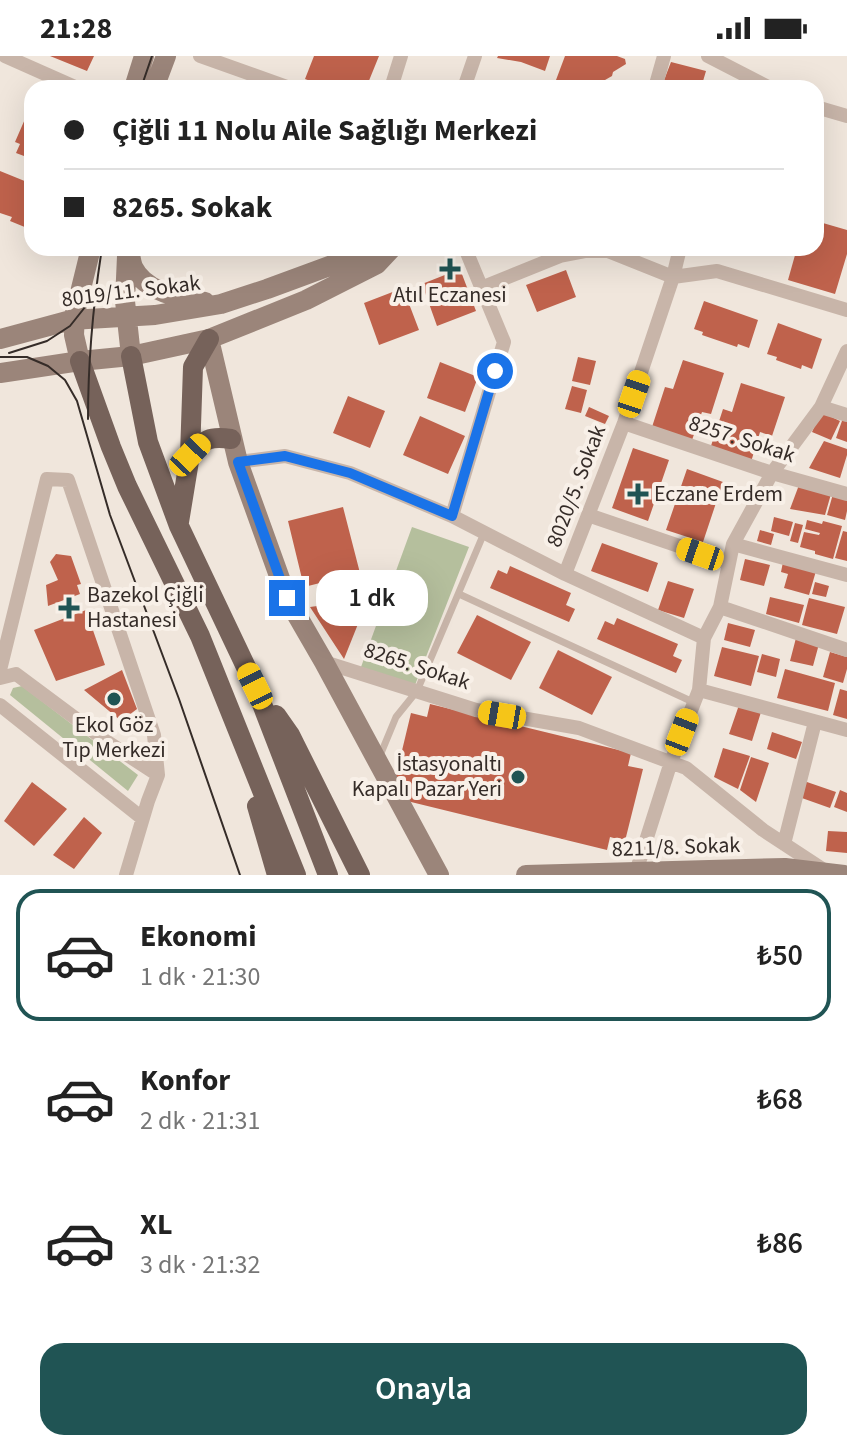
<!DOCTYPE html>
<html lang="tr">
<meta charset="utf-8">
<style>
body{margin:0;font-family:"Source Sans 3",sans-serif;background:#f2f2f2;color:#222;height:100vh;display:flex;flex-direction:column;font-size:30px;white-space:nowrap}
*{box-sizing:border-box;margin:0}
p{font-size:26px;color:#767676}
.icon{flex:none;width:44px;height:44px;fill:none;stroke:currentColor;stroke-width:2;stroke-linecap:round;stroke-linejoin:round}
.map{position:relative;height:819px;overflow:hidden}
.details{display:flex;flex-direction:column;background:#fff;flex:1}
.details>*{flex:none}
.guide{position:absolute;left:24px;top:24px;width:800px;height:176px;border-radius:24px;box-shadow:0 8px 32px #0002;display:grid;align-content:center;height:176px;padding:0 40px;background:#fff}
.end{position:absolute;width:36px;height:36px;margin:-18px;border:10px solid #1a73e8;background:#fff;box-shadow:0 0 0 4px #fff}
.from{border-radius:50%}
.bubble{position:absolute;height:56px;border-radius:24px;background:#fff;box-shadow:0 8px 32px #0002;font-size:26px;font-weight:600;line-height:56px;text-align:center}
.car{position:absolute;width:24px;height:48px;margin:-24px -12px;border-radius:10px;box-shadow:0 0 6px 2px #0007;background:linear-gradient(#f5c518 24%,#345 0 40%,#f5c518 0 76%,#345 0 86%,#f5c518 0)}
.guide b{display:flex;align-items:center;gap:28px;height:76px;font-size:30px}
.guide b+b{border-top:2px solid #e0e0e0}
.guide i{width:20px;height:20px;background:#222}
ul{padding:14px 0 0;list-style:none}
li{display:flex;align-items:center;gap:24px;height:132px;margin:0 16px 12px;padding:0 24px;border:4px solid transparent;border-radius:24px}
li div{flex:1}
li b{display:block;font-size:30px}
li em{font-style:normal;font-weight:600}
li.on{border-color:#205454}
li>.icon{width:72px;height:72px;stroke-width:1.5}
.action{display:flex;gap:16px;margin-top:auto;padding:16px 40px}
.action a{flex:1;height:92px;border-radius:24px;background:#205454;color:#fff;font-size:32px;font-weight:600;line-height:92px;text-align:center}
.status{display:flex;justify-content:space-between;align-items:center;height:56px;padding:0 40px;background:#fff;direction:ltr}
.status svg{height:22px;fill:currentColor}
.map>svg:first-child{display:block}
</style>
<div class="status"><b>21:28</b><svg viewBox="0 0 49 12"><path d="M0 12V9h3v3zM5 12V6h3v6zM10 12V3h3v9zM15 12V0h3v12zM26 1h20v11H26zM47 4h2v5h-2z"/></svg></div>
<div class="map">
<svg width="847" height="819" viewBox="0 0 847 819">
<rect width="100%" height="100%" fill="#f0e6dc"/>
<path fill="#b5bf9d" d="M412 471 469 491 415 629 361 611Z
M22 630 138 719 128 735 10 639 13 632Z"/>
<path fill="#bf624c" d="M50 0H94L87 15Z
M314 0H379L366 32H329L305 23Z
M498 0H550L545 15 521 6 497 2Z
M565 0H617L625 3 626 8 613 16 612 20 591 32 586 28 575 31 556 24Z
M671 6 706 15 701 32H661Z
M32 55V103L16 97 20 88 15 86 25 63 28 65Z
M0 115 32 128V174L10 165 12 161 0 157Z
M816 165 847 174V198L835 238 788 224 797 192H816Z
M460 213 476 255 437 270 422 228Z
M566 214 576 241 537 256 526 229Z
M403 232 419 274 379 289 364 247Z
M704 245 758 264 749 292 738 288 737 291 702 279 703 276 694 273Z
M778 267 822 283 812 313 802 309 801 313 776 304 777 301 767 298Z
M578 301 596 305 590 329 572 325Z
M683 304 724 317 711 358 702 356 692 384 652 371 665 331 673 333Z
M440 306 478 321 465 356 427 342Z
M741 327 785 341 772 380 760 376 751 406 710 393 723 353 732 356Z
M572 330 587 334 581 357 565 353Z
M348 340 385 355 370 392 333 377Z
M589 351 609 360 605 368 585 360Z
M821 356 840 365 831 384 812 376Z
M420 360 465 380 448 418 403 399Z
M843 362 847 363V386L836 382Z
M824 385 847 393V399L840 422 809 412Z
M633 392 669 404 648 465 612 452Z
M687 413 723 426 703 486 666 474Z
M799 429 831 438 825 459 790 453Z
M833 438 847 441V455L845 464 827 459Z
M343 451 360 517 304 531 288 465Z
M774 461 793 466 789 480 771 475Z
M807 464 822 468 823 465 842 470 833 503 815 498V495L800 491 804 476 819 479 820 477 805 473Z
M795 467 803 469 798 487 790 485Z
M760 474 774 478 771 489 757 485Z
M843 475 847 476V505L835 502Z
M602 487 658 507 648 536 591 515Z
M56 498 71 500 81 528 77 529 80 538 48 550 46 529 58 524 50 506Z
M745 503 770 509 764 530 740 524Z
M783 506 816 515 809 539 784 532 788 518 781 516Z
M510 510 571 537 566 549 575 553 569 566 490 532 498 514 507 518Z
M668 525 694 533 684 562 658 554Z
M815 526 829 530 826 541 812 538Z
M770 541 804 549 799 567 766 558Z
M809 542 845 551 837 578 802 569Z
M368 543 344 603 310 551Z
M86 554 105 609 56 625 34 574Z
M477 559 531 586 511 624 457 597Z
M617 562 678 588 673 600 682 604 676 617 597 583 605 565 614 569Z
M728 567 755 574 750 591 724 584Z
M796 582 819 588 813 610 790 605Z
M722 591 759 600 751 630 714 620Z
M558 594 612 621 592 659 539 632Z
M830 596 847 601V613L843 627 823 621Z
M762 598 780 603 776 621 757 616Z
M785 613 835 627 828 655 777 642Z
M122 614 137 653 121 665 84 634Z
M840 633 847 635V663L833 659Z
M430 648 631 697 628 710 643 713 625 785 610 781 607 794 407 745 410 732 394 728 411 657 427 661Z
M739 649 761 656 752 685 729 678Z
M772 676 802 686 796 703 767 693Z
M723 692 750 700 738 733 714 721Z
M751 701 769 707 756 746 740 734Z
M804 725 836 736 830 752 799 741Z
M32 726 67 753 34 790 4 765Z
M840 734 847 737V756L834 751Z
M84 761 102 777 74 813 53 799Z
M828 775 847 776V797L826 795Z"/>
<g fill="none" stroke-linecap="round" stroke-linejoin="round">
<path stroke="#c8b5a9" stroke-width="7" d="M459 538 693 646
M379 702 396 661 417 635 484 477"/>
<path stroke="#c8b5a9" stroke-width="14" d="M5 0 77 32
M200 0 290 32
M708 0 770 32
M391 32 401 0
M464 32 475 0
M655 32 664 0
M816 51 847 60
M481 232 560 200 586 195H608L673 221 717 215 847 254
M821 351 847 359
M624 367 772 417 847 438
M238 406 285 400 350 417 452 460 565 518 704 582
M588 459 729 507
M452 460 504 286 465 192
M733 488 847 519
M565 518 624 367 673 221 680 192
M720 551 847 594
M324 606 476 654 579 672 686 712 763 774 824 814
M0 614 47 423 68 424 154 679 158 719 148 745 126 819
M0 622 16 618 106 685 158 719
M699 634 847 674
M0 649 142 762
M784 788 815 666
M636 816 671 706 699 634 704 582 720 551 733 488 772 417 821 351 847 295"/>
<path stroke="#9b857a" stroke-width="20" d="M134 32 144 0
M154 32 166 0
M129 192C130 198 131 206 133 211 145 236 181 243 205 246
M127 200 125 245 131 300
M0 283 71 264 155 259 221 248 267 233 378 192
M209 283 238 406 287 542 324 606 439 819
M80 305 74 279 75 257 91 192
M0 317 80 305 131 300 209 283 306 244 377 208 392 192
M526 819 785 812 844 819"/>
<path stroke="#76625a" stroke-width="20" d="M131 300 148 386 179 470 255 630 328 819
M80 305 111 391 127 430 200 580 296 819
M190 399C205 383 209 380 231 383
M179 466 190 399 193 311 209 283
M276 659 290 679 360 819
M257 750 277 819"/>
<path stroke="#352c28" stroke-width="2" d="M141 32 152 0
M9 297 47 285 70 270 93 241
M0 301H27L48 310 65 324 77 345 110 459 179 643 240 819
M88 363C88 306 93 249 102 192"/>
</g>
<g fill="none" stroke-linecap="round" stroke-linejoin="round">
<path stroke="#1a73e8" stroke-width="10" d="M287 542 238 406 285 400 350 417 452 460 495 315"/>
</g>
<g fill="#205454" stroke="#f8f0e8" stroke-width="3">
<path d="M446 201h8v8h8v8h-8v8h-8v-8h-8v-8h8z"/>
<path d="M634 426h8v8h8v8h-8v8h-8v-8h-8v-8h8z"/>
<path d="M65 540h8v8h8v8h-8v8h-8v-8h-8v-8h8z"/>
<circle cx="114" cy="643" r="8"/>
<circle cx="518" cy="721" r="8"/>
</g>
<g text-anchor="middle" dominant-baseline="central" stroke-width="8" stroke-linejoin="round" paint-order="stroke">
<g font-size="22" fill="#352c28" stroke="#f8f0e8">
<text transform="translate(131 235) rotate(-7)">8019/11. Sokak</text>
<text transform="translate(742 383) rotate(18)">8257. Sokak</text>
<text transform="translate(576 430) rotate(-69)">8020/5. Sokak</text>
<text transform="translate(417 610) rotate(18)">8265. Sokak</text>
<text transform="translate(676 791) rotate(-2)">8211/8. Sokak</text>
</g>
<g font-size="22" fill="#352c28" stroke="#f8f0e8">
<text x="450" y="239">Atıl Eczanesi</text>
<text x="654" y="438" text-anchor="start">Eczane Erdem</text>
<text x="87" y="539" text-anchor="start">Bazekol Çiğli<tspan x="87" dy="25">Hastanesi</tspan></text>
<text x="114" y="669">Ekol Göz<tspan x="114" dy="25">Tıp Merkezi</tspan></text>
<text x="502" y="708" text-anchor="end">İstasyonaltı<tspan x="502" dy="25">Kapalı Pazar Yeri</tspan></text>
</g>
</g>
</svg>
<i class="end from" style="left:495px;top:315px"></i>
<i class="end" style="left:287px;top:542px"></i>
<div class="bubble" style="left:316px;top:514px;width:112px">1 dk</div>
<i class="car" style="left:634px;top:338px;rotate:19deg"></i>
<i class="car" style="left:190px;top:399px;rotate:43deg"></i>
<i class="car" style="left:700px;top:498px;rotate:289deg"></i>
<i class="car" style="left:255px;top:630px;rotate:334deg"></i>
<i class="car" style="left:502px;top:659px;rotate:280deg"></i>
<i class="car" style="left:682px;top:676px;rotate:21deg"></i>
<div class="guide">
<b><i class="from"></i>Çiğli 11 Nolu Aile Sağlığı Merkezi</b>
<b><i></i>8265. Sokak</b>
</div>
</div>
<section class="details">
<ul>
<li class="on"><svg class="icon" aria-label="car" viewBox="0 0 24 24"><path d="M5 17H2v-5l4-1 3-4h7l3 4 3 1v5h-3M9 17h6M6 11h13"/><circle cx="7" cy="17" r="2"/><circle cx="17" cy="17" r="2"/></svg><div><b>Ekonomi</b><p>1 dk · 21:30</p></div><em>₺50</em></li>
<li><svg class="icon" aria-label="car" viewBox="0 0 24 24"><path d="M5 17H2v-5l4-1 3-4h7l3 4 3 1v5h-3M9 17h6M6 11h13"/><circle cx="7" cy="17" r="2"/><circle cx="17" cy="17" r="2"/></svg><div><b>Konfor</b><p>2 dk · 21:31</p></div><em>₺68</em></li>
<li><svg class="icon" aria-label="car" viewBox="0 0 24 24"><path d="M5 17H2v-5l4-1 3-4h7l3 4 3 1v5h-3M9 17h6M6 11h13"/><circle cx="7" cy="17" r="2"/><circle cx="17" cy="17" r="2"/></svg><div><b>XL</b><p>3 dk · 21:32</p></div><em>₺86</em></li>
</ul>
<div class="action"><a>Onayla</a></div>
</section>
